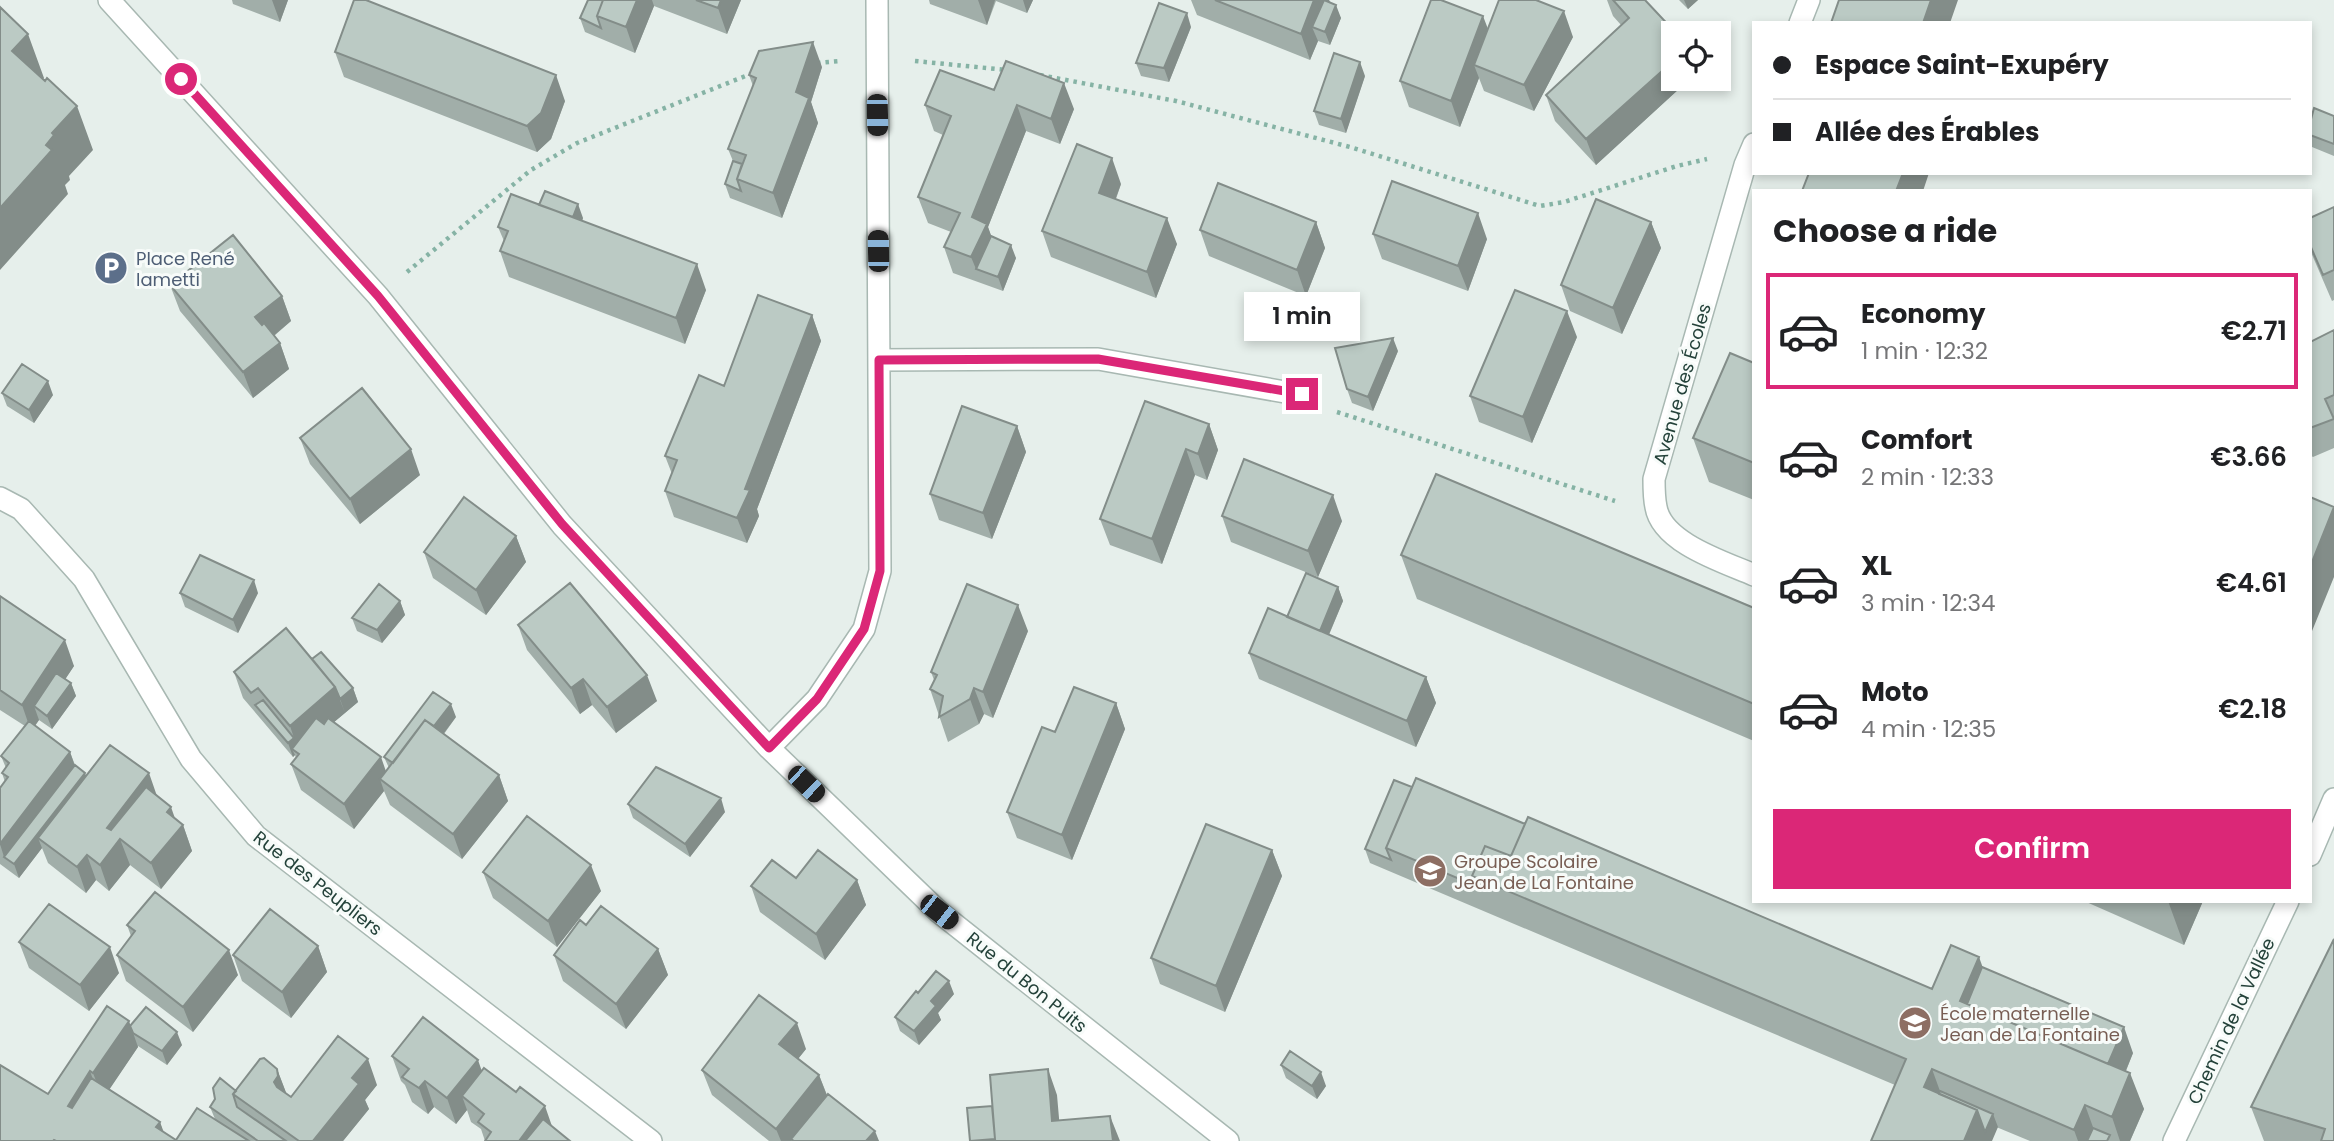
<!DOCTYPE html>
<meta charset="utf-8">
<style>
body{margin:0;font-family:Poppins,sans-serif;background:#f2f2f2;color:#202124;height:100vh;display:flex;flex-direction:column;font-size:26px;white-space:nowrap}
*{box-sizing:border-box;margin:0}
p{font-size:23px;color:#757577}
.icon{flex:none;width:38px;height:38px;fill:none;stroke:currentColor;stroke-width:2;stroke-linecap:round;stroke-linejoin:round}
.map{position:relative;flex:1;overflow:hidden}
.drawer{position:absolute;left:1752px;top:189px;width:560px;height:714px;display:flex;flex-direction:column;background:#fff;border-radius:0px;box-shadow:0 4px 10px #0003}
.drawer>*{flex:none}
.guide{position:absolute;left:1752px;top:21px;width:560px;height:154px;border-radius:0px;box-shadow:0 4px 10px #0003;display:grid;align-content:center;height:154px;padding:0 21px;background:#fff}
.buttons{position:absolute;left:1661px;top:21px;display:grid;gap:14px}
.buttons a{display:grid;place-items:center;width:70px;height:70px;border-radius:0px;background:#fff;box-shadow:0 4px 10px #0003;font-size:35px}
.end{position:absolute;width:32px;height:32px;margin:-16px;border:9px solid #db2777;background:#fff;box-shadow:0 0 0 4px #fff}
.from{border-radius:50%}
.bubble{position:absolute;height:49px;border-radius:0px;background:#fff;box-shadow:0 4px 10px #0003;font-size:23px;font-weight:600;line-height:49px;text-align:center}
.car{position:absolute;width:21px;height:42px;margin:-21px -10px;border-radius:9px;box-shadow:0 0 5px 2px #0007;background:linear-gradient(#222 24%,#8ab4d8 0 40%,#222 0 76%,#8ab4d8 0 86%,#222 0)}
.guide b{display:flex;align-items:center;gap:24px;height:66px;font-size:26px}
.guide b+b{border-top:2px solid #e0e0e0}
.guide i{width:18px;height:18px;background:#202124}
ul{padding:0;list-style:none}
li{display:flex;align-items:center;gap:21px;height:116px;margin:0 14px 10px;padding:0 7px;border:4px solid transparent;border-radius:0px}
li div{flex:1}
li b{display:block;font-size:26px}
li em{font-style:normal;font-weight:600}
li.current{border-color:#db2777}
li>.icon{width:63px;height:63px;stroke-width:1.5}
h2{padding:0 21px;font-size:32px;line-height:84px}
.action{display:flex;gap:14px;margin-top:auto;padding:14px 21px}
.action a{flex:1;height:80px;border-radius:0px;background:#db2777;color:#fff;font-size:28px;font-weight:600;line-height:80px;text-align:center}
.map>svg:first-child{display:block}
</style>
<div class="map">
<svg width="2334" height="1141" viewBox="0 0 2334 1141">
<rect width="100%" height="100%" fill="#e6efeb"/>
<g fill="none" stroke-linecap="round" stroke-linejoin="round">
<defs>
<path id="minor" d="M109 0 378 296 562 525 769 748 939 912 1228 1141
M1800 23 1809 0
M1754 144 1745 165 1654 479C1654 488 1654 498 1656 507 1662 543 1724 562 1754 575
M879 360 1098 359 1302 395
M0 498 21 509 84 579 191 759 256 836 651 1141
M769 748 817 699 864 629 880 571 877 0
M2310 855 2334 799
M2174 1141 2288 901"/>
</defs>
<use href="#minor" stroke="#a8b8b2" stroke-width="24"/>
<path stroke="#86b3a5" stroke-width="4.5" stroke-dasharray="3.5 5" stroke-linecap="butt" d="M915 61 1007 70
M817 63 840 61
M1040 75 1176 101 1350 147 1540 206 1564 202 1677 166 1707 159
M407 272 531 170 577 143 753 73
M1337 412 1615 501"/>
<use href="#minor" stroke="#fff" stroke-width="21"/>
</g>
<path fill="#a1aea9" d="M232 0H288L280 22 233 4Z
M588 0H741L727 34 654 6 635 53 585 32 580 18Z
M929 0H1033L1027 13 996 1 987 25 930 4Z
M1191 0H1329L1341 18 1330 45 1318 41 1310 60 1197 15Z
M1607 0H1645L1673 79H1678L1677 80 1680 88 1596 165 1555 121 1546 95 1621 25 1613 16Z
M1679 0H1698L1688 9Z
M1191 27 1169 82 1141 76 1136 63Z
M1488 29 1573 37 1534 111 1484 91 1479 78 1460 127 1409 107 1400 81Z
M335 52 565 101 551 139 537 152 344 77Z
M822 67 811 102 818 123 782 218 730 198 725 184 733 161 728 149 753 86 749 75Z
M1365 76 1346 133 1319 125 1314 111Z
M994 90 1074 109 1060 144 1026 131 988 227 991 236 1016 258 1003 291 953 273 944 247 951 232 928 223 918 197 943 135 934 131 925 105Z
M2334 116V156L2312 147 2310 142V123Z
M1121 184 1116 199 1177 244 1156 298 1051 257 1042 231Z
M539 205 583 218 582 221 706 290 685 344 509 277 500 251 504 241 498 227Z
M2334 207V300L2332 301 2310 250V218Z
M1316 222 1325 248 1306 296 1209 256 1200 230Z
M1651 222 1661 248 1622 334 1570 311 1561 285Z
M1373 234 1487 239 1468 291 1382 259Z
M170 285 282 296 291 321 274 336 280 343 289 369 253 398 180 311Z
M812 315 821 341 757 509 759 516 747 543 674 517 665 491 672 474 665 456 724 386Z
M2334 330V448L2313 457 2310 455V342Z
M1577 337 1532 443 1479 422 1470 396Z
M1398 351 1373 411 1352 403 1347 389Z
M1754 363V500L1709 482 1693 438Z
M2 393 53 395 34 423 7 406Z
M1209 424 1218 450 1207 480 1195 475 1162 564 1110 545 1100 519Z
M1017 426 1026 452 992 539 939 520 930 494Z
M300 438 420 475 360 524 310 464Z
M1222 516 1342 521 1318 577 1231 542Z
M516 536 526 562 486 615 433 578 424 552Z
M1401 555 1754 608V741L1417 599Z
M1338 587 1343 601 1329 635 1426 677 1436 703 1416 747 1259 679 1249 653 1287 617Z
M180 593H258L238 633 185 607Z
M0 596 74 666 65 679 71 683 76 696 52 729 39 720 35 726 70 752 75 765 86 776 157 797 174 818 183 825 192 851 161 889 130 865 109 891 96 880 86 893 48 863 42 848 19 878 0 864V788L5 782 2 773 6 768 1 756 25 726 0 710Z
M400 601 405 615 382 643 357 631 352 618Z
M518 625 657 701 616 733 592 705 580 714 527 650Z
M1028 631 993 718 984 714 979 724 948 742 930 689 934 680 931 672Z
M312 659 353 688 358 702 334 722 386 772 389 768 384 757 456 717 444 734 499 775 508 801 462 859 390 805 384 791 354 829 301 790 291 764 296 758 295 755 293 757 243 698 234 672Z
M1116 703 1125 729 1072 860 1017 838 1007 812 1055 732Z
M1412 787 1525 824 1932 989 1982 967 2133 1053 2126 1071 2144 1109 2130 1141H2030L1895 1085 1370 863 1365 849Z
M628 804 725 812 690 857 633 818Z
M1272 850 1282 876 1225 1012 1160 984 1151 958Z
M483 872 601 891 557 947 493 898Z
M796 878 857 880 866 905 825 960 760 912 751 886Z
M2084 901H2203L2184 945Z
M127 925 238 975 193 1032 126 981 117 955 131 936Z
M586 925 658 949 668 975 626 1029 563 981 554 955Z
M2334 939V1141H2264L2251 1107Z
M19 942 119 973 89 1011 29 968Z
M318 946 327 972 291 1018 242 981 233 955Z
M918 993 954 994 938 1013 941 1020 919 1045 900 1031 895 1017Z
M130 1026 182 1045 167 1065 138 1046V1047L109 1089 160 1122 163 1132 176 1140 215 1119 210 1107 236 1091 277 1069 286 1093 291 1097 377 1085 365 1100 369 1109 343 1141H0L48 1094Z
M806 1049 798 1059 819 1075 827 1095 879 1141H769L712 1095 702 1070Z
M392 1056 482 1071 516 1092 545 1106 485 1141 481 1129 471 1122 467 1110 456 1124 434 1107 428 1114 412 1102 405 1085 401 1081Z
M1281 1065 1326 1086 1317 1099 1286 1078Z"/>
<path fill="#838d89" d="M272 0H288L280 22Z
M637 0H652L654 6 635 53 626 27Z
M721 0H741L727 34 718 8Z
M978 0H995L987 25Z
M1023 0H1033L1027 13Z
M1314 0H1329L1331 7 1312 27 1318 41 1310 60 1301 34Z
M1684 0H1698L1688 9Z
M1931 0H1958L1950 23H1923Z
M1336 5 1341 18 1330 45 1325 32Z
M1564 11 1573 37 1534 111 1524 85Z
M1187 13 1191 27 1169 82 1164 68Z
M1483 16 1493 42 1474 65 1479 78 1460 127 1451 101Z
M28 34 44 78 28 95 12 51Z
M813 42 822 67 811 102 818 123 782 218 773 193 796 92Z
M1673 49V79H1678L1677 80 1680 88 1596 165 1586 139Z
M1360 62 1365 76 1346 133 1341 119Z
M556 75 565 101 551 139 537 152 527 126Z
M1064 83 1074 109 1060 144 1051 119Z
M1017 105 1026 131 988 227 996 249 976 269 971 257 972 217Z
M77 106 93 150 69 176 70 180 65 185 68 194 0 270V208L46 145 52 133Z
M1112 158 1121 184 1108 219 1099 193Z
M1903 173H1929L1923 191H1896Z
M578 204 583 218 574 240 569 227Z
M1478 213 1487 239 1468 291 1458 266Z
M1167 218 1177 244 1156 298 1147 272Z
M1316 222 1325 248 1306 296 1297 270Z
M1651 222 1661 248 1622 334 1613 308Z
M1011 245 1016 258 1003 291 998 277Z
M697 264 706 290 685 344 676 318Z
M282 296 291 321 265 343 255 317Z
M1567 311 1577 337 1532 443 1523 417Z
M812 315 821 341 757 509 759 516 747 543 737 518 745 489Z
M1393 338 1398 351 1373 411 1368 397Z
M280 343 289 369 253 398 243 372Z
M48 381 53 395 34 423 29 410Z
M1209 424 1218 450 1207 480 1198 454Z
M1017 426 1026 452 992 539 983 513Z
M411 449 420 475 360 524 350 499Z
M1186 449 1195 475 1162 564 1152 539Z
M1333 495 1342 521 1318 577 1308 551Z
M2334 508V577L2310 636V567Z
M516 536 526 562 486 615 476 590Z
M254 580 258 593 238 633 233 620Z
M1338 587 1343 601 1321 653 1316 639Z
M400 601 405 615 382 643 377 630Z
M1018 605 1028 631 993 718 983 692Z
M65 640 74 666 43 713 34 706 39 720 31 731 22 705Z
M647 675 657 701 616 733 607 707Z
M1426 677 1436 703 1416 747 1407 721Z
M583 679 592 705 580 714 571 688Z
M71 683 76 696 52 729 47 716Z
M335 687 345 713 297 753 292 749 295 755 293 757 288 743 294 738 290 726Z
M353 688 358 702 345 713 340 699Z
M974 688 984 714 979 724 970 699Z
M1116 703 1125 729 1072 860 1062 835Z
M451 704 456 717 407 782 402 769Z
M70 752 79 778 4 857 0 844Z
M381 757 390 783 380 779 384 791 354 829 344 804Z
M85 773 90 786 38 838 42 848 19 878 14 864Z
M149 773 158 799 120 839 130 865 109 891 100 865 107 828Z
M499 775 508 801 462 859 453 834Z
M721 798 725 812 690 857 685 844Z
M171 807 179 830 183 825 192 851 161 889 151 863 167 812Z
M1272 850 1282 876 1225 1012 1216 986Z
M87 855 96 880 86 893 77 867Z
M591 865 601 891 557 947 548 921Z
M857 880 866 905 825 960 816 934Z
M2168 901H2203L2184 945Z
M318 946 327 972 291 1018 282 992Z
M110 947 119 973 89 1011 80 985Z
M658 949 668 975 626 1029 616 1004Z
M229 950 238 975 193 1032 183 1007Z
M1979 957 1992 993 1981 1018 1960 1001Z
M949 981 954 994 938 1013 941 1020 919 1045 914 1031 931 1001Z
M129 1021 138 1047 103 1099 93 1073Z
M797 1023 806 1049 789 1070 779 1044Z
M2124 1027 2133 1053 2115 1097 2105 1071Z
M177 1032 182 1045 167 1065 162 1051Z
M368 1059 377 1085 365 1100 369 1109 343 1141H313L352 1078Z
M478 1060 487 1086 462 1096 467 1110 456 1124 447 1098Z
M277 1069 287 1095 284 1108 274 1082Z
M1048 1069 1057 1095 1061 1141 1052 1121Z
M1932 1069 1945 1105 1924 1087Z
M90 1071 99 1097 77 1131 68 1106Z
M1321 1072 1326 1086 1317 1099 1312 1086Z
M2130 1073 2144 1109 2130 1141H2120L2112 1117Z
M819 1075 829 1101 791 1139 792 1141H781L776 1129Z
M425 1081 434 1107 428 1114 419 1088Z
M2085 1105 2098 1141H2078L2074 1130Z
M545 1106 554 1132 548 1141H519Z
M1977 1110 1993 1114 1998 1127 1992 1141H1964Z
M1110 1116 1120 1141H1113Z
M160 1122 167 1141 156 1127Z
M875 1131 879 1141H866Z"/>
<path fill="#bbcac4" stroke="#838d89" stroke-width="2" d="M354 0H366L556 75 541 113 527 126 335 52Z
M588 0H603L597 16 601 28 580 18Z
M603 0H637L626 27 597 16Z
M696 0H721L718 8Z
M1215 0H1314L1301 34Z
M1324 0 1336 5 1325 32 1312 27Z
M1431 0H1441L1483 16 1451 101 1400 81Z
M1499 0H1536L1564 11 1524 85 1474 65Z
M1613 0H1645L1676 33H1673V49L1665 57 1671 63 1586 139 1546 95 1629 18Z
M1839 0H1931L1923 23H1831Z
M1159 3 1187 13 1164 68 1136 63Z
M0 7 28 34 12 51 45 81 47 78 77 106 52 133 54 135 46 145 52 150 0 208Z
M813 42 796 92 809 98 773 193 737 179 746 155 728 149 756 78 749 75 759 51Z
M1334 53 1360 62 1341 119 1314 111Z
M1006 61 1064 83 1051 119 1017 105 972 217 987 224 971 257 944 247 960 213 918 197 951 116 925 105 940 70 994 90Z
M2314 108 2334 116V144L2310 135V123Z
M1077 144 1112 158 1099 193 1167 218 1147 272 1042 231Z
M733 161 742 164 737 179 741 191 725 184Z
M1809 173H1903L1896 191H1802Z
M1392 181 1478 213 1458 266 1373 234Z
M1218 183 1316 222 1297 270 1200 230Z
M545 191 578 204 573 217 539 205Z
M511 194 697 264 676 318 500 251 508 231 498 227Z
M1596 199 1651 222 1613 308 1561 285Z
M2334 207V270L2323 275 2310 245V218Z
M233 235 282 296 255 317 262 325 264 323 280 343 243 372 170 285Z
M991 236 1011 245 998 277 976 269Z
M1515 290 1567 311 1523 417 1470 396Z
M758 295 812 315 745 489 750 490 737 518 665 491 677 460 665 456 699 375 724 386Z
M2334 330V395L2325 399 2334 419 2310 428V342Z
M1393 338 1368 397 1347 389 1335 348Z
M1730 353 1754 363V463L1693 438Z
M22 364 48 381 29 410 2 393Z
M362 388 411 449 350 499 300 438Z
M1145 401 1209 424 1198 454 1186 449 1152 539 1100 519Z
M962 406 1017 426 983 513 930 494Z
M1244 459 1333 495 1308 551 1222 516Z
M1436 474 1754 608V704L1401 555Z
M464 497 516 536 476 590 424 552Z
M2310 497 2334 507 2310 567Z
M200 555 254 580 233 620 180 593Z
M1306 573 1338 587 1320 631 1287 617Z
M570 583 647 675 607 707 583 679 571 688 518 625Z
M379 584 400 601 377 630 352 618Z
M967 584 1018 605 983 692 974 688 970 699 939 717 943 696 930 689 937 675 931 672Z
M0 596 65 640 22 705 0 690Z
M1268 608 1426 677 1407 721 1249 653Z
M286 628 335 687 290 726 258 688 251 693 234 672Z
M321 652 353 688 340 699 335 687 312 659Z
M56 673 71 683 47 716 34 706Z
M1074 687 1116 703 1062 835 1007 812 1042 727 1055 732Z
M433 692 451 704 434 726 425 720 393 763 384 757Z
M263 700 294 738 288 743 255 705Z
M316 718 324 724 328 718 381 757 344 804 291 764 299 754 292 749Z
M425 720 499 775 453 834 380 779Z
M29 721 70 752 0 844V788L8 777 2 773 9 763 1 756Z
M110 745 149 773 107 828 111 830 146 787 171 807 167 812 183 825 151 863 120 839 100 865 87 855 77 867 38 838Z
M75 765 85 773 14 864 4 857Z
M656 767 721 798 685 844 628 804Z
M1416 778 1525 824 1511 856 1485 846 1472 876 1476 886 1386 848Z
M1394 780 1412 787 1386 848 1391 860 1365 849Z
M527 816 591 865 548 921 483 872Z
M1528 817 1932 989 1951 945 1979 957 1960 1001 2130 1073 2112 1117 2085 1105 2074 1130 1932 1069 1924 1087 1977 1110 1964 1141H1871L1906 1059 1472 876 1485 846 1511 856Z
M1206 824 1272 850 1216 986 1151 958Z
M818 850 857 880 816 934 751 886 772 860 796 878Z
M155 892 229 950 183 1007 117 955 135 931 127 925Z
M49 904 110 947 80 985 19 942Z
M601 906 658 949 616 1004 554 955 580 920 586 925Z
M270 909 318 946 282 992 233 955Z
M2334 939V1141H2321L2325 1129 2251 1107Z
M1982 967 2124 1027 2108 1064 1967 1004Z
M936 971 949 981 931 1001 936 1006 914 1031 895 1017 916 991 918 993Z
M759 995 797 1023 779 1044 819 1075 776 1129 702 1070Z
M107 1006 129 1021 93 1073 90 1071 68 1106 72 1108 91 1078 160 1122 156 1127 176 1140 197 1108 249 1141H56L54 1140 53 1141H0V1065L48 1094Z
M146 1007 177 1032 162 1051 133 1033 130 1026Z
M423 1017 478 1060 447 1098 425 1081 419 1088 402 1077 409 1069 392 1056Z
M338 1036 368 1059 352 1078 359 1084 313 1141H299L233 1094 260 1059 264 1058 277 1069 278 1076 274 1082 277 1087 291 1097Z
M1290 1051 1321 1072 1312 1086 1281 1065Z
M484 1068 516 1092 520 1087 545 1106 519 1141H485L491 1132 478 1122 484 1114 462 1096Z
M1048 1069 1052 1121 1110 1116 1113 1141H978L995 1139 990 1075Z
M220 1078 236 1091 233 1094 237 1107 286 1141H258L210 1107 215 1099 213 1088Z
M1940 1091 1993 1114 1985 1132 1977 1110 1939 1094Z
M828 1094 875 1131 866 1141H794L791 1139Z
M992 1106 995 1139 970 1141 967 1108Z
M543 1119 570 1141H525Z
M2093 1128 2110 1135 2107 1141H2087Z"/>
<g fill="none" stroke-linecap="round" stroke-linejoin="round">
<path stroke="#db2777" stroke-width="9" d="M181 79 378 296 562 524 769 748 817 699 864 629 880 571 879 360 1098 359 1302 394"/>
</g>
<defs>
<symbol id="parking-disc" viewBox="-11 -11 22 22"><circle r="9.5" fill="#5c6f8a" stroke="#f7fbf9"/><path d="M-3.5-5.5H1a3.5 3.5 0 0 1 0 7H-1V5.5H-3.5ZM-1-3.4V-.6H.8a1.4 1.4 0 0 0 0-2.8Z" fill="#fff"/></symbol>
<symbol id="school-disc" viewBox="-11 -11 22 22"><circle r="9.5" fill="#8d6e63" stroke="#f7fbf9"/><path d="M0-5L7-2L0 1L-7-2ZM-4 1L0 2.5L4 1V4Q0 6-4 4Z" fill="#fff"/></symbol>
</defs>
<g fill-rule="evenodd">
<use href="#parking-disc" x="92" y="249" width="38" height="38"/>
<use href="#school-disc" x="1411" y="852" width="38" height="38"/>
<use href="#school-disc" x="1896" y="1004" width="38" height="38"/>
</g>
<g text-anchor="middle" dominant-baseline="central" stroke-width="6" stroke-linejoin="round" paint-order="stroke">
<g font-size="18" fill="#4e5e75" stroke="#f7fbf9" text-anchor="start">
<text x="136" y="258">Place René<tspan x="136" dy="21">Iametti</tspan></text>
</g>
<g font-size="18" fill="#24423a" stroke="#f7fbf9">
<text transform="translate(1682 384) rotate(-74)">Avenue des Écoles</text>
<text transform="translate(318 883) rotate(38)">Rue des Peupliers</text>
<text transform="translate(1027 982) rotate(39)">Rue du Bon Puits</text>
<text transform="translate(2231 1021) rotate(-65)">Chemin de la Vallée</text>
</g>
<g font-size="18" fill="#785e54" stroke="#f7fbf9" text-anchor="start">
<text x="1454" y="861">Groupe Scolaire<tspan x="1454" dy="21">Jean de La Fontaine</tspan></text>
<text x="1940" y="1013">École maternelle<tspan x="1940" dy="21">Jean de La Fontaine</tspan></text>
</g>
</g>
</svg>
<div class="buttons">
<a><svg class="icon" aria-label="locate" viewBox="0 0 24 24"><circle cx="12" cy="12" r="6"/><path d="M12 2v4M12 18v4M2 12h4M18 12h4"/></svg></a>
</div>
<i class="end from" style="left:181px;top:79px"></i>
<i class="end" style="left:1302px;top:394px"></i>
<div class="bubble" style="left:1244px;top:292px;width:116px">1 min</div>
<i class="car" style="left:877px;top:115px;rotate:179deg"></i>
<i class="car" style="left:878px;top:251px;rotate:359deg"></i>
<i class="car" style="left:806px;top:784px;rotate:134deg"></i>
<i class="car" style="left:939px;top:912px;rotate:128deg"></i>
<div class="guide">
<b><i class="from"></i>Espace Saint-Exupéry</b>
<b><i></i>Allée des Érables</b>
</div>
<section class="drawer">
<h2>Choose a ride</h2>
<ul>
<li class="current"><svg class="icon" aria-label="car" viewBox="0 0 24 24"><path d="M5 17H2v-5l4-1 3-4h7l3 4 3 1v5h-3M9 17h6M6 11h13"/><circle cx="7" cy="17" r="2"/><circle cx="17" cy="17" r="2"/></svg><div><b>Economy</b><p>1 min · 12:32</p></div><em>€2.71</em></li>
<li><svg class="icon" aria-label="car" viewBox="0 0 24 24"><path d="M5 17H2v-5l4-1 3-4h7l3 4 3 1v5h-3M9 17h6M6 11h13"/><circle cx="7" cy="17" r="2"/><circle cx="17" cy="17" r="2"/></svg><div><b>Comfort</b><p>2 min · 12:33</p></div><em>€3.66</em></li>
<li><svg class="icon" aria-label="car" viewBox="0 0 24 24"><path d="M5 17H2v-5l4-1 3-4h7l3 4 3 1v5h-3M9 17h6M6 11h13"/><circle cx="7" cy="17" r="2"/><circle cx="17" cy="17" r="2"/></svg><div><b>XL</b><p>3 min · 12:34</p></div><em>€4.61</em></li>
<li><svg class="icon" aria-label="car" viewBox="0 0 24 24"><path d="M5 17H2v-5l4-1 3-4h7l3 4 3 1v5h-3M9 17h6M6 11h13"/><circle cx="7" cy="17" r="2"/><circle cx="17" cy="17" r="2"/></svg><div><b>Moto</b><p>4 min · 12:35</p></div><em>€2.18</em></li>
</ul>
<div class="action"><a>Confirm</a></div>
</section>
</div>
